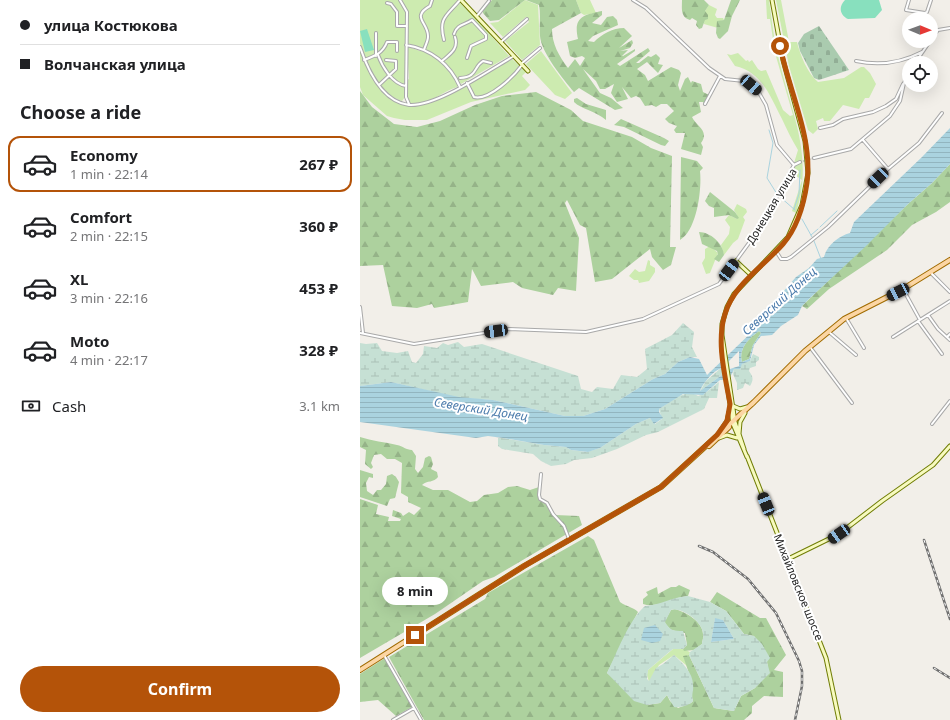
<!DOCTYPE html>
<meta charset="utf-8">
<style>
body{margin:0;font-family:"Noto Sans",sans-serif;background:#f6f6f6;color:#202124;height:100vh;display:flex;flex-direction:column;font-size:15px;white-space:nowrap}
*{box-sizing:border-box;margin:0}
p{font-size:13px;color:#757577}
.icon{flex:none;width:22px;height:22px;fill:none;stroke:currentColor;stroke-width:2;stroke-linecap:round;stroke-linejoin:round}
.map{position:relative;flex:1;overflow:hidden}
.panel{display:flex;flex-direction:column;background:#fff;width:360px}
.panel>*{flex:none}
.guide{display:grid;align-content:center;height:88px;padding:0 20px;background:#fff}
.needle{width:26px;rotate:91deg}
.controls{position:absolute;left:542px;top:12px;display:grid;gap:8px}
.controls a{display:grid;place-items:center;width:36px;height:36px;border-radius:50%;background:#fff;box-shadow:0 4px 16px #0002;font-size:20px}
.end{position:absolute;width:18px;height:18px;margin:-9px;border:5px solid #b45309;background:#fff;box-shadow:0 0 0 2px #fff}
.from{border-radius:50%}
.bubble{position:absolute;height:28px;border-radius:14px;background:#fff;box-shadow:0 4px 16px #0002;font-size:13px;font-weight:700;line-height:28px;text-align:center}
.car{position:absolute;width:12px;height:24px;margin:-12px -6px;border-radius:5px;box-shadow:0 0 3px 1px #0007;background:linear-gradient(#222 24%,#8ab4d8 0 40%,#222 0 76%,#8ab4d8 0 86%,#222 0)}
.guide b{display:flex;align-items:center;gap:14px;height:38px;font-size:15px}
.guide b+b{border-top:1px solid #e0e0e0}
.guide i{width:10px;height:10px;background:#202124}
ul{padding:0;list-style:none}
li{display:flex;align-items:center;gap:12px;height:56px;margin:0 8px 6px;padding:0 12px;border:2px solid transparent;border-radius:12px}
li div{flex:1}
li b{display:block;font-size:15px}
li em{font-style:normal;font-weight:700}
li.on{border-color:#b45309}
li>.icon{width:36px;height:36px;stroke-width:1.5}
h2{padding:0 20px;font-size:18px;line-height:48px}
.pay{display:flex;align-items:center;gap:10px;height:44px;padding:0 20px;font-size:15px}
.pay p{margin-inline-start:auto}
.action{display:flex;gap:8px;margin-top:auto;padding:8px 20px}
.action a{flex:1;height:46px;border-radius:24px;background:#b45309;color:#fff;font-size:16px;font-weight:700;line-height:46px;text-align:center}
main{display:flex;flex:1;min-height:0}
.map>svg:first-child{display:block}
</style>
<main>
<section class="panel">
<div class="guide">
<b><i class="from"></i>улица Костюкова</b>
<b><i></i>Волчанская улица</b>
</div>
<h2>Choose a ride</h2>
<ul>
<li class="on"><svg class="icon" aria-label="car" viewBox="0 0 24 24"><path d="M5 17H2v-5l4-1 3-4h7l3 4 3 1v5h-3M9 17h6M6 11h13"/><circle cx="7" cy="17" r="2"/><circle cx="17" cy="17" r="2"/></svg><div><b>Economy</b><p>1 min · 22:14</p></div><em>267 ₽</em></li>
<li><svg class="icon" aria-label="car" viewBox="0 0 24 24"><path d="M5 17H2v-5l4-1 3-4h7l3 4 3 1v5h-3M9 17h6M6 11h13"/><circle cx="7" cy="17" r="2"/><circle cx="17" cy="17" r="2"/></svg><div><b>Comfort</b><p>2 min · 22:15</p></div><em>360 ₽</em></li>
<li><svg class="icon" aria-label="car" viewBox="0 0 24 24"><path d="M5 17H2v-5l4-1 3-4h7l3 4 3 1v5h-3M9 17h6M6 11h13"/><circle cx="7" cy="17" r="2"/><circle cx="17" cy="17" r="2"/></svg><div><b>XL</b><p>3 min · 22:16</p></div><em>453 ₽</em></li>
<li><svg class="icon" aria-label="car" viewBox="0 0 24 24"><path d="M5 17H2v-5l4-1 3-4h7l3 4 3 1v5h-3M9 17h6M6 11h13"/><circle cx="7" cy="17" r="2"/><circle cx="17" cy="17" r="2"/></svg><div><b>Moto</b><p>4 min · 22:17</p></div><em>328 ₽</em></li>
</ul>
<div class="pay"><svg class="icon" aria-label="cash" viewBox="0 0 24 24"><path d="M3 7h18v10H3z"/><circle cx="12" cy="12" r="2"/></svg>Cash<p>3.1 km</p></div>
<div class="action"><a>Confirm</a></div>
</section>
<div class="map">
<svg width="590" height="720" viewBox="0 0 590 720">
<defs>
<pattern id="forest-firs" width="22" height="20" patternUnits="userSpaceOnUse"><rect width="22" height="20" fill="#add19e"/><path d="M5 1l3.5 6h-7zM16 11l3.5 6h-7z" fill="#95b388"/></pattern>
<pattern id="wetland-marsh" width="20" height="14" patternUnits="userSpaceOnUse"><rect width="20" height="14" fill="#c6e0d4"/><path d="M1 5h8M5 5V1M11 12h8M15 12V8" fill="none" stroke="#aac0b6"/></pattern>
<pattern id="cemetery-stones" width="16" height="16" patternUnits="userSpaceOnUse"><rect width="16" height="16" fill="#aacbaf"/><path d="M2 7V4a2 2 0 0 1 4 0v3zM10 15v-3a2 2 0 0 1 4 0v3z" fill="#92ae96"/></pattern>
<pattern id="water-rules" width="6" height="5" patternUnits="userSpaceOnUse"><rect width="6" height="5" fill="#aad3df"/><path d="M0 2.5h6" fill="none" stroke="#92b5bf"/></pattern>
</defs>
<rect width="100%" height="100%" fill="#f2efe9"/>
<path fill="#cdebb0" d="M0 0H39L45 8V97L42 101C20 94 4 65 0 43 0 30 0 14 0 0Z
M41 0H97L117 20 149 56 101 84C82 55 79 56 48 44V12Z
M165 0 178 5 180 45 162 60 145 41 169 22 166 17 143 37 130 23 138 22Z
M216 0H230L236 13 224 15 221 13Z
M406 0H409C412 20 414 41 419 60 432 114 454 157 436 213L432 211 442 180 432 173 435 165 440 161 434 163 438 150C432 140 427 130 422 119 410 96 402 72 375 66L367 54 371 55 378 53 386 61 388 60 389 62 392 60 398 69 401 71 406 70 423 110 430 116 433 115 415 53 410 19H407Z
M416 0H421L429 42H437C440 55 448 74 458 82L484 78 501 67H504L510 73 516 84 509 98H505L499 109 483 105 470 121H464L463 118 456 121 458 129 453 134 448 130 429 66Z
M349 5 357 9 355 15 357 18H363L364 20 357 22 358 28 344 24 345 11Z
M49 47 60 51 61 50C78 56 91 69 98 85L97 87C83 91 67 107 49 103 46 94 47 89 47 80L49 79 47 49Z
M0 50C8 74 24 103 52 106 75 108 130 70 151 58L166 72 162 76 170 85 165 90 111 102 67 120H45L34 118 27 116 3 95 0 87Z
M181 51 212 93 205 99 195 95 166 64Z
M377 204 386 209 387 212 383 217 385 220 378 239 373 243 364 255 361 245 369 234 370 227 365 220 369 215 377 219V215L374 210Z
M350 246 358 253 350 273 346 274 342 263 345 258V249Z
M288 260 290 261V265L295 268V272L289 281 279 283 278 280H274L269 276 275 269 279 272 285 271Z
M313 649H323L330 652 329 655 324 657 327 666 314 655 299 665 289 682 287 675 288 670Z"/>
<path fill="url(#forest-firs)" d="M132 0H165L139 20 130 21 123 13V9Z
M166 0H216L221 13 192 29C192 44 199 56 208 68L215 59 220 66 225 58 222 56 215 58 210 56 207 42 218 39C213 17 223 15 242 11V15L232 23 241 25 247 17 253 16 257 20 258 25 233 36 228 41 234 42C242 34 253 28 264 28L272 36 259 48 272 40 273 43 270 48 260 51 268 50 262 56H263L275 49V51L257 64 260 66 288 48 290 51 276 63H279L288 56 291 57 296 54 300 58 298 64 303 65 298 73 287 62 277 69 285 75 288 81 311 67 319 70 321 73 318 85 320 91 325 79 328 77 331 83 332 81 341 84 343 92 349 95 344 104 343 102H339L341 112 332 117C336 126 350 131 341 143L343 147 341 155 321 149 325 133H316L314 130 317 126 309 123 305 119 314 111 307 104H301L296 107 292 105 285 106 280 98 276 96 271 98 262 87 268 99 257 102 251 93 254 84 245 89H240L236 81 223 69 240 93 251 98 263 108 255 110 219 88 214 92C203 79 181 52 180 36 179 25 181 15 179 5Z
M322 0H344L349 5 345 11 348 15V19L345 20 342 28 339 29 336 25 337 21 332 18 330 20C320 17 322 8 322 0Z
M371 0H380L372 16 368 31 360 39 358 38 356 33 357 21 364 20Z
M0 91 12 107 34 124 57 127 80 121 115 105 142 96 176 92 211 110 223 121 272 137 291 148 312 156 310 247H316L311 265 303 270 292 257 290 249 252 279 235 282 226 228 220 225 207 200 205 203 219 238 216 291 198 288 193 295 162 288 153 282 121 286 112 269 108 302 74 308 72 304 57 308 32 306 23 265 0 266Z
M217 98 226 104 246 110V120C236 111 221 109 214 102V99Z
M261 119 304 138 309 141 305 146 301 145 264 127 254 125Z
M321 157 337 161 343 168 340 171C342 189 337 230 320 240Z
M590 164V202L576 212 552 225 527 250 469 289 447 309 442 306 548 204 572 183Z
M350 192 375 212 379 218 377 219 369 215 354 217V208L349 206 345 201Z
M339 232C350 232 363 243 364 255L359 262 354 259 358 254 357 251 342 244Z
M399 331 401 333 393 345 389 359 382 362C378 349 389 338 399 331Z
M0 437C12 441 25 442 37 445 43 446 46 450 52 450L56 456 55 469 58 473 63 467 65 458 69 456 71 457 73 464 71 469 77 472 78 477C74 483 67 480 62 485L73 490H88L110 502 117 501 124 495 138 493 148 487 157 486 170 490 179 487 180 499 187 503 195 515 219 516 222 525 134 577 123 581 75 614 0 658V499L18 505 16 514 29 517 28 521H40L41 519 32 516 33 510 41 513 43 516 49 512 54 515 61 508 48 502V497L41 493 42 463 35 459H27L21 454 14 455 11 463 13 467 11 469 5 464 6 450 0 447Z
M0 470 13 474V478L9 477 6 483 7 491 13 495 17 490H21L26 484 27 476 32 474 36 477 39 482 35 498 30 499 27 506 0 497Z
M228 536 234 540 260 602C267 607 273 607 278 612L247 673 287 705 300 703 307 695 310 701 318 708 331 703 333 701 331 693 333 685 323 656 329 655 354 708 374 711 381 696 395 688 408 667 407 662 394 636 384 634 366 611 350 602 357 592 400 618H406L426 655 414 670 423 672V697L404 696 392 706V713L384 720H64L29 657 125 599 128 593Z
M319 585 330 590 328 596C313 597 297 609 283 604V599L288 595 286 592 297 587 298 594 311 587H316Z
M315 609C326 612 343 622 343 634 344 637 342 641 342 644L334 650 324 651 323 649 327 645 325 633 311 630 304 622 311 610Z
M25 658 52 707 36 716 18 700 0 702V674Z"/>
<path fill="url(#wetland-marsh)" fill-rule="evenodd" d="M323 323 334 332 332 347 337 357H330L318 362 305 374 293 379 245 409 223 416H205L133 400 99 398 31 382 0 386V343L6 344 17 343 22 351 37 353 48 351 52 362 56 363 63 354 64 346 77 348 83 343 88 345 98 342 104 347 122 344 218 376 221 389 232 392 237 387 253 389 261 375 277 377 287 369 285 349 312 335Z
M393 354 399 357V360L396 362V366L390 368 389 371C393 377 394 379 390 386L385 383 383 388 377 390V383L373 374 374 369H378L383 363 390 361Z
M369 361 370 369 340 391 346 381Z
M359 382 357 398H349L344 409 298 432 286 435 257 449 232 458 214 460 206 464 191 466 181 461 173 454 142 449 138 446V438H142L184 445 206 447 211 450 227 452 240 448 276 424 290 418 295 424 302 419 299 409C311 402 324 388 338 396L344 394Z
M328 596 350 602 366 611 384 634 394 636 402 644 410 658 407 662 410 673 395 688 381 696 374 711 354 708 329 655 330 652 342 644C342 641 344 637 343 634 343 622 322 607 311 610L305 622C310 631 314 631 323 631L327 645 323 649H313L309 652 288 670 287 679 289 681 296 668 303 664 314 655C322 663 333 672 333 685 334 691 331 694 333 701 330 705 320 708 314 707L307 695 300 703 287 705 274 701 247 673C257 653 268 621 285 606 300 605 313 597 328 596ZM355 619 363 620 374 639 351 642Z"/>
<path fill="url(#cemetery-stones)" d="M459 26 489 70 459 80 454 78 440 51 438 43 444 34Z"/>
<path fill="#88e0be" d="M485 0H519L522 10 515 18 488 19C480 15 478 7 485 0Z
M7 29 14 50 5 52 0 31Z"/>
<path fill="url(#water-rules)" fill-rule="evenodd" d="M590 128V164L572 183 548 204 505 247 450 298 442 306 438 315 421 326 412 335 401 336 394 345 390 361 382 364 380 369H374C372 375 368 381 360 380L343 395 323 394 299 409V412L303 418 294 424 290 418 276 424 240 448 228 452 211 450 206 447 184 445 143 438 128 436 116 438 0 422V386L31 382 99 397 133 400 205 416H223L245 409 293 379 305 374 318 362 330 357 339 359 347 375 395 329 394 320 422 293 436 277 449 268 457 259 464 257C467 245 479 236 490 233L494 222 562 157ZM399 331 401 333 393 345 389 359 382 362C378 349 389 338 399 331ZM379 351V366L370 369 340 391C343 383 354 370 362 368Z
M355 618 363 620 374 639 351 642Z
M295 625 303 634 300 641 292 643 281 640 284 628Z"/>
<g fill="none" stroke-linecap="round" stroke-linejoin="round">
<path stroke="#aad3df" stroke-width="1" d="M409 130 413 143 407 178 417 194
M419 196 435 210
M434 209 439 194 440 170
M442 219 452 237
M460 227 477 211
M451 235 458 229
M454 241 461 259"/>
<path stroke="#c8c6c1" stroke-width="2" stroke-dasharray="2 1" stroke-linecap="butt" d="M440 162 454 158"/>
<defs>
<path id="street" d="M40 0 47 12 46 97 49 104
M273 0 286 8 349 68 365 79 384 81 398 91 406 105 417 145 434 165
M549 0 546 10 565 13 567 12 571 0
M27 3 31 4 37 12V26H47
M117 16 129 1
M94 34C97 24 105 25 112 20L126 35V39L111 46 107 58
M571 39 578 30 590 28
M84 40C78 17 87 16 100 0
M141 42 167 19
M46 45C71 49 90 64 100 87
M0 47C7 68 22 102 49 105 77 107 129 70 154 56
M64 50C65 46 68 41 68 37 69 23 50 17 70 6L72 0
M18 55C22 66 32 84 46 86
M16 56V33
M4 60C15 56 23 53 27 42H37V51
M82 61C90 54 99 49 95 37
M496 61C519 66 541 63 562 52
M555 63 570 41
M161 64 180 48
M100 78C118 77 113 67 123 61L131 63
M107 83 114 97C129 101 154 76 162 65
M19 85 36 69V61L26 60
M345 104 360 76
M460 128 473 125 483 119 513 112 526 106 536 99 543 84
M454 158 491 149 530 116 540 101 544 83 549 72
M528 169 559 143 582 113
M416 251 421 259H427L431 257 468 227 528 169 503 140
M571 273 590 292
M543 289 560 320
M0 307 3 333
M568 315 578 329 590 340
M486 318 504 348
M558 321 582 354
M469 332 496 355
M0 333 54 344 149 329 226 332 283 319 359 284 400 228 434 165 440 162
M533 337 590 301
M587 337 590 334
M450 347 492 403
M572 424 590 401
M181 474 179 495 180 499 187 503 193 514 204 526 209 539
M24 655 61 720
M33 720 54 708"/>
<path id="secondary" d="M101 0 168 71
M376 261 391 275
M362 335 375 422 384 449
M373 406 380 409 387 407
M361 430 367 421 369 412
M379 434 380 422 385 413
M359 438 367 435 377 438
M387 456 466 658 479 720
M387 457 373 424 362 350V324L367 307 374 294 428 237 442 205 448 173 445 141 423 60 412 0
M428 559 479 534 522 501 573 465 590 446"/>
<path id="primary" d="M392 404 445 351 484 319 543 289 590 260
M349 446 369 427
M0 670 164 566 301 487 394 402"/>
</defs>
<use href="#street" stroke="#a9a9a9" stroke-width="4"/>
<use href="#secondary" stroke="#707d05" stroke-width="5"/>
<use href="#primary" stroke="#a06b00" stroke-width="6"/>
<use href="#street" stroke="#fff" stroke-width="2"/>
<use href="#secondary" stroke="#f7fabf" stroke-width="3"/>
<use href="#primary" stroke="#fcd6a4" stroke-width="4"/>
<defs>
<path id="rail" d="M564 540 590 619
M339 546 353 552 388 579 416 613 439 661 442 671V686L435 720
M574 668 590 678"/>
</defs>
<use href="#rail" stroke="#707070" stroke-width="2.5"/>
<use href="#rail" stroke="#fff" stroke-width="1" stroke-dasharray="3" stroke-linecap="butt"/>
</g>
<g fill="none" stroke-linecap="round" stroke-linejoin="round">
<path stroke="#b45309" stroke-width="5" d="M55 635 164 566 301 487 357 435 367 421 370 404C365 375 356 342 365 314 374 284 403 267 423 244 437 228 444 204 447 183 453 137 429 91 420 46"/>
</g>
<g text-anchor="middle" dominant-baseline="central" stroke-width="4" stroke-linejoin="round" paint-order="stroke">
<g font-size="11" fill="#222" stroke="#fff">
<text transform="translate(411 206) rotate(-59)">Донецкая улица</text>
<text transform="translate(439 587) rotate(68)">Михайловское шоссе</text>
</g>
<g font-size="12" font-style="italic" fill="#4a7aab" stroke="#fff">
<text transform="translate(419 301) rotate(-42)">Северский Донец</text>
<text transform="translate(121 409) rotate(9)">Северский Донец</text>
</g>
</g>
</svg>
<div class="controls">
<a><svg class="needle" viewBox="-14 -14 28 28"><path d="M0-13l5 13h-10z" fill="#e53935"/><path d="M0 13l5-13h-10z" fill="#757577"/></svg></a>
<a><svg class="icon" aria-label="locate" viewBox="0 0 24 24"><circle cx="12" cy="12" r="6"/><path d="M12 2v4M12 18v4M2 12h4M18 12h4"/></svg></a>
</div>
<i class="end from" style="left:420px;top:46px"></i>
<i class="end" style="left:55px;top:635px"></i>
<div class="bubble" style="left:22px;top:577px;width:66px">8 min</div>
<i class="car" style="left:391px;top:85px;rotate:131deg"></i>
<i class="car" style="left:518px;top:178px;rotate:226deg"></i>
<i class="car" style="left:369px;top:270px;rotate:37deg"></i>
<i class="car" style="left:538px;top:292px;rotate:243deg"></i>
<i class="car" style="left:136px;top:331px;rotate:262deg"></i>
<i class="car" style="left:406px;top:504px;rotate:338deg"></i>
<i class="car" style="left:479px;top:534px;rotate:236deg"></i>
</div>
</main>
